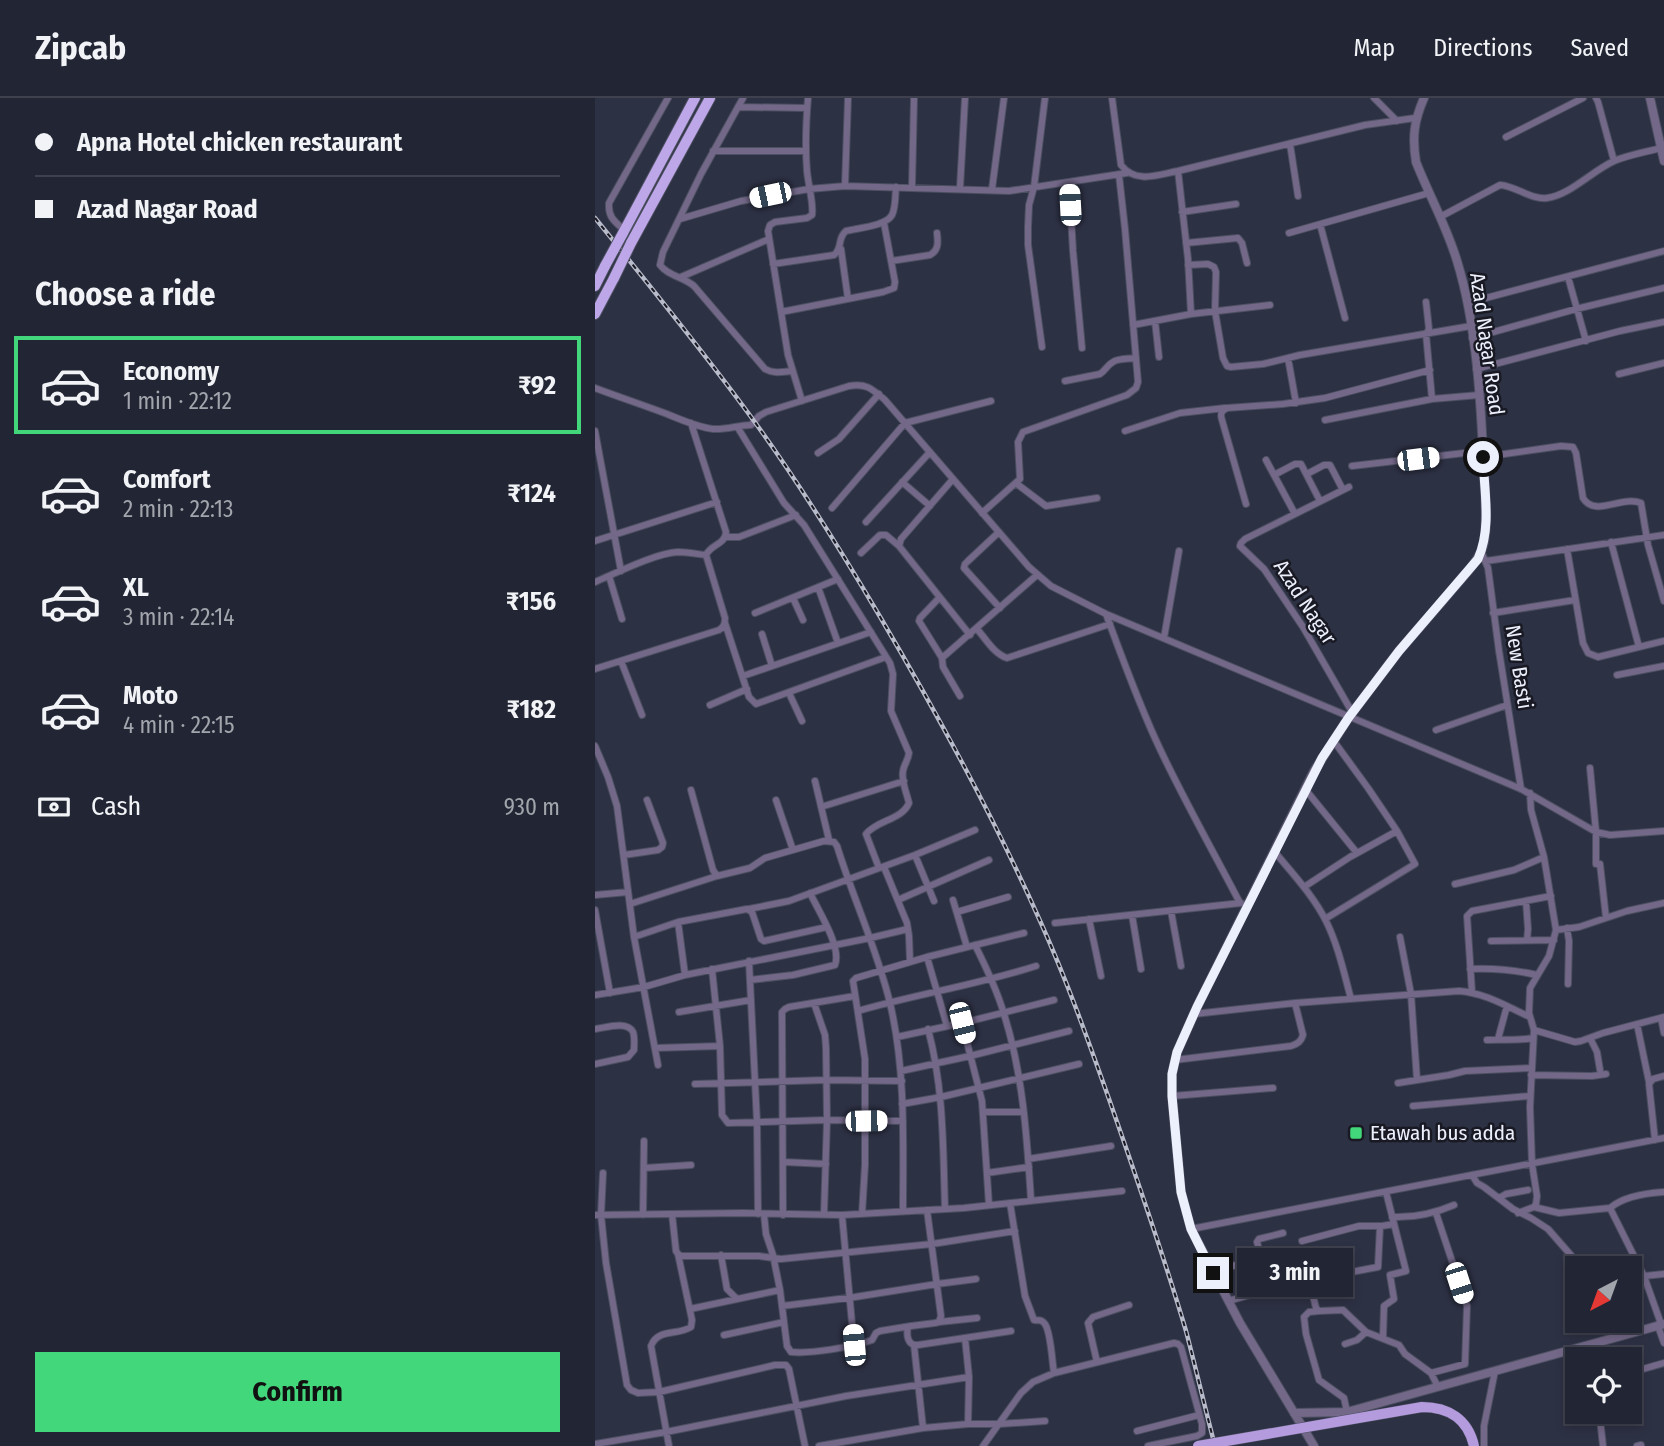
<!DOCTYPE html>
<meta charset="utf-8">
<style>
body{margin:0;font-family:"Fira Sans Condensed",sans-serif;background:#2a2d3b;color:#f1f3f6;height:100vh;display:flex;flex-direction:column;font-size:26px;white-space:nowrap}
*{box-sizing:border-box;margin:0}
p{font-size:23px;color:#a2a5ac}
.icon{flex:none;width:38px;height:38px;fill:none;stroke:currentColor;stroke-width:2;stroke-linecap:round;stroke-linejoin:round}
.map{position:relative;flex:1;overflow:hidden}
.panel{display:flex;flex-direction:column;background:#222533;width:595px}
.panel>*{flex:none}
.guide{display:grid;align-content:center;height:154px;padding:0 35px;background:#222533}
.needle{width:46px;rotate:221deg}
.buttons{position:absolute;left:970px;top:1158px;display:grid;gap:14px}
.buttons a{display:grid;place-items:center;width:77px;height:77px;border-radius:0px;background:#222533;box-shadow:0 4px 10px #0003,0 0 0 2px #3f424e;font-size:35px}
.end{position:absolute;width:32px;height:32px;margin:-16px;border:9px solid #eceffc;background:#111;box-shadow:0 0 0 4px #111}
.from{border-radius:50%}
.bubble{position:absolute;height:49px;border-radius:0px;background:#222533;box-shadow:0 4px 10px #0003,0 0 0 2px #3f424e;font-size:23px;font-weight:700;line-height:49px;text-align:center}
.car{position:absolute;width:21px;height:42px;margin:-21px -10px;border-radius:9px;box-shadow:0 0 5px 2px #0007;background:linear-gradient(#fff 24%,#345 0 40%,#fff 0 76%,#345 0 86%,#fff 0)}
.guide b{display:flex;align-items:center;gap:24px;height:66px;font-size:26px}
.guide b+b{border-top:2px solid #3f424e}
.guide i{width:18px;height:18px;background:#f1f3f6}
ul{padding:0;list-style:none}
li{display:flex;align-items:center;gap:21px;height:98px;margin:0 14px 10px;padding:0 21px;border:4px solid transparent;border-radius:0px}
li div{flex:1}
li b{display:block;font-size:26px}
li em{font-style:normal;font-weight:700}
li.on{border-color:#43d77b}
li>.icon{width:63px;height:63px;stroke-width:1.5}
h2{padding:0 35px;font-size:32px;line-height:84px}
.pay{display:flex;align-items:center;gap:18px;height:77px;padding:0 35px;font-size:26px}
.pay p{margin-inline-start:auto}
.action{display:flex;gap:14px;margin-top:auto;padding:14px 35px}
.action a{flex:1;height:80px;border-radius:0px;background:#43d77b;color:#111;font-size:28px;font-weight:700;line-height:80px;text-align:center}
header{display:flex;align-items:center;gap:42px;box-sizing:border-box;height:98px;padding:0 35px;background:#222533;border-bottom:2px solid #3f424e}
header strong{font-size:33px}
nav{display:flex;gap:38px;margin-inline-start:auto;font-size:24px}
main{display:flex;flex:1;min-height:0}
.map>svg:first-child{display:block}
</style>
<header>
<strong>Zipcab</strong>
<nav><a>Map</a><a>Directions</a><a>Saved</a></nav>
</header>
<main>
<section class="panel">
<div class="guide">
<b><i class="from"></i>Apna Hotel chicken restaurant</b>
<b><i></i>Azad Nagar Road</b>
</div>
<h2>Choose a ride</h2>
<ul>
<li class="on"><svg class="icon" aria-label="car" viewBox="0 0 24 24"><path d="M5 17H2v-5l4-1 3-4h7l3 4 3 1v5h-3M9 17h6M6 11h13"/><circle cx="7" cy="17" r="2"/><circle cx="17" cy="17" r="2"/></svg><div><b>Economy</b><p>1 min · 22:12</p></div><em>₹92</em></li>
<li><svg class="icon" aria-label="car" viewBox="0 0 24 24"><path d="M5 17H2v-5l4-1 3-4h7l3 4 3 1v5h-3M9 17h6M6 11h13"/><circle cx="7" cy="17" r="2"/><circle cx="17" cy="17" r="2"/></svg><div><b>Comfort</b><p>2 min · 22:13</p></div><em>₹124</em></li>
<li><svg class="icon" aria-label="car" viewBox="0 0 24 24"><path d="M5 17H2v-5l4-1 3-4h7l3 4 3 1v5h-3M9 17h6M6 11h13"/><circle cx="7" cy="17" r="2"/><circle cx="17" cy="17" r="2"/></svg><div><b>XL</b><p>3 min · 22:14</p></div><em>₹156</em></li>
<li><svg class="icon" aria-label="car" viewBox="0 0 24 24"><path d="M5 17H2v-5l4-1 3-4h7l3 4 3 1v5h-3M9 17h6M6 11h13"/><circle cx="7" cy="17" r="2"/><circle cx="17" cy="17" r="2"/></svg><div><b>Moto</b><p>4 min · 22:15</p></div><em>₹182</em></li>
</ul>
<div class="pay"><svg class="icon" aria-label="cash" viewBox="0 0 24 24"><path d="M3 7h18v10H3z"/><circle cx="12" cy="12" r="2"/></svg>Cash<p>930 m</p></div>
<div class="action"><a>Confirm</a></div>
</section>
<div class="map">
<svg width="1069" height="1348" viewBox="0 0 1069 1348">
<rect width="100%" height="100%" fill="#2d3144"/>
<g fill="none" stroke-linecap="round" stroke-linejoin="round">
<defs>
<path id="minor" d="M148 0 106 76 68 154 65 167C73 178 89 179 99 188L170 271C179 276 187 274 197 273
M517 0 526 67C541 86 562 77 583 73L770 27 820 20
M779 0 802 23
M1001 0 1003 4 1019 63
M143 9 212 10
M911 39 988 0
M695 46 703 98
M118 53H211
M583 73 593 161 596 216
M474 84 478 153 487 250
M250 88 253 0
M317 89 319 0
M365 90 370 0
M397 91 409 0
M587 114 641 106
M845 119 905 87C921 88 936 102 952 100 975 97 997 73 1019 63 1033 57 1051 54 1066 50
M85 121 146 103 214 91 250 88 414 93 532 75
M725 126 750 220
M29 132C19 123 13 119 14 105L73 0
M694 135 834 95
M591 145 643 140 647 145 652 165
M246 151 253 201
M296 163 335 157C344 152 343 144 342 135
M178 166 239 157C248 150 242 140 251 133 263 130 291 128 297 117 301 109 300 97 301 89
M593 167 613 166 619 169 621 174 620 213 628 260 632 268 636 269 668 266 705 257 876 228
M86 179 174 141
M973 179 991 243
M831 204 834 231 831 236 837 301
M872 205 1069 153
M186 214 288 194 299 190 300 184 289 125
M560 223 564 259
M538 227 596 216 675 207
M877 240 981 211 1069 190
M447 249 433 147V129L434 107 439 89 450 0
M693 260 701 305
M881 271 1025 233 1069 224
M1024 276 1069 265
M470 283 505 276C511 272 512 267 518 264 523 260 535 261 541 260
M0 290C24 299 48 307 72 316 87 322 102 329 118 331 131 332 144 327 156 327L164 318 171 314 254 288C272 285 277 291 290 302L434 469 456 488 511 516 926 691 1001 734 1015 737 1069 733
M207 303 193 257 173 133 175 127 180 124 212 120 217 117C219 106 213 86 212 73 210 49 211 24 213 0
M730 322 837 301 884 297
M143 330 189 405 209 427 295 565 298 576 296 613 314 655C313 663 309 666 308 673 306 683 312 696 314 705 307 722 282 722 271 736L284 770
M0 333 26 473
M530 333 585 315 630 310
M223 355 244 341 284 296
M888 359 966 348 978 349 981 355 988 400C1000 420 1027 397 1046 405L1053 447 1069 503
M671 362 700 416
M757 368 887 353
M712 376 729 367H735L748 392
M679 377 700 366H706L725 403
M358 381 306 441 304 448 375 537
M307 384 335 408
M422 386 451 408 502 400
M754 389 650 441 646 445 645 448 669 471 708 529 757 614
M651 406 627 322C625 316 626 313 632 310L688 306 730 300 835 272
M237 410 310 325 396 303
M387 415 425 381 423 344 428 334 532 297 541 290 543 284 530 131 524 77
M271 424 335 354
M404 434 373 463 370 466 369 470 405 510
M131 439H144L201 417
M0 443 122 404
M1016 444 1044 549
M972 451 988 545 993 555 1003 559 1069 543
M886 453 893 470 904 553 926 691
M266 455 285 437H291L304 448
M891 463 1069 437
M14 478 27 521
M0 484C21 475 61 455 83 454 92 454 102 456 111 457
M223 489 243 545
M198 500 208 522
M344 500 325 520 324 523 347 560
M160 515 243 481
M898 515 980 502
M511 516C528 562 544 607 565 651 590 704 618 753 645 805
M130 525 154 599 161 606 291 559
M382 531C391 541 399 556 412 560L515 526
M167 536 177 568
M569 540 584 453
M26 563 47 617
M0 571 124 532C129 529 130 526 130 520L111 457C116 446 130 447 131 434L96 325
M1022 577 1069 568
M148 578 276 534
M194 595 207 623
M365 598 348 569 347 560 442 477
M115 607 152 591
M841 632 912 607
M0 648 13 679 22 708 39 839 63 967
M995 670 1001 734V766
M220 683 234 742
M710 691 762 755
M96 692 118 772 122 778 155 770 170 760 229 743 239 744 242 748C258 800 282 851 295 905 311 973 308 1043 308 1112
M181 702 198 752
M226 709 309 683
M679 753C697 775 718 797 731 823 743 847 749 875 756 901
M29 757 63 752 67 749 68 745 52 702
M320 757 339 803
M1005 766 1011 820
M289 769 312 825 314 838 315 864
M860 786 919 772 949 759
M709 789 755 759 802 733
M0 797 33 794
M303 802 394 762
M358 802 372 849
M931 803 933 831 932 842
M35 806 122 778
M154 811 194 803 320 757 380 732
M0 812 15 895
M576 813 586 868
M362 814 413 799
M537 817 546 871
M494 821 506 878
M730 821 820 766 802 733 773 690 738 642
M83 824 90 877
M460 825 646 805
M972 830 974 843 973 886
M961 832 984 829 1032 813 1069 805
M39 839 83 824 152 811 157 814 166 841 169 843 232 829
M805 839 816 896 822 982
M896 843 959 842
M380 847C391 869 402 892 409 916 428 976 432 1040 436 1102
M332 859 352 928
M154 863 162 1024 163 1116
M117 871 125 948 127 1017 133 1025 232 1022 308 1023
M875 871C898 870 920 872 942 877
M155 882 198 877 240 867C247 849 223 812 215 795
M877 894 872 818 877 813 956 798
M0 897 49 889 90 877 275 840 313 831
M219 905 230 937 231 950 232 1022 229 1116
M263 913C322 896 382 887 441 868
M84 914 156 902
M599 916 700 905 864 893C890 895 911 908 935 919
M1066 920 1069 935
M367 925 387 1003 394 1107
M1042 926 1054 984
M0 931C10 930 32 922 38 934 40 939 39 947 39 952L33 959 0 966
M333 931C349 990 348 1051 350 1111
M939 932 980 944 986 943 1008 935 1069 919
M302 939 367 925 459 902
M995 940 1002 954 1005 972
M903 941 912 908
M892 942C908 941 923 943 938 940
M60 950 125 948
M580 962 696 948C702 946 706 944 708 937L700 905
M306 973 375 958 474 933
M936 977 997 978 1011 976
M803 985 854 977 870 973 937 970
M100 986 231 982 307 983
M577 998 678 990
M307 1006 346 999 484 966
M818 1008 935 998
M389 1014H428
M1060 1042 1054 986 1058 981 1069 978
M433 1061 516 1048
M189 1064 231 1066
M49 1070 96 1067
M8 1075 6 1117 11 1165 32 1287 36 1292 43 1295 64 1294 180 1267H191L194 1271 210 1348
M392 1075 434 1069
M877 1077 882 1085 889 1089 918 1111 936 1120 953 1131 988 1171
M904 1100 911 1096 933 1092
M415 1105 430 1198 439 1222C445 1223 446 1221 450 1226 456 1235 457 1263 459 1275
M939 1109 964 1115 1015 1110 1049 1178 1065 1223 1063 1228 1069 1245
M1015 1110C1028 1099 1052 1095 1069 1094
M332 1112 346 1218 344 1224 340 1225 316 1228 313 1229C311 1238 313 1248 323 1247L416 1233
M923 1115 939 1109 941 1106 942 1098 937 1066 935 1009 939 932 934 915 935 890 954 858 961 832 949 759 936 712 935 695
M77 1116 81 1153 83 1156 86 1158H164L186 1161 337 1146 420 1133
M169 1116 171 1136 178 1157 185 1192 192 1248 196 1254C216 1256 258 1249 277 1242L281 1235 285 1233 316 1228
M267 1116 270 1067V961L258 883 261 880 332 859 429 835
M0 1117 148 1115 247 1117 369 1110 527 1093
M48 1117 49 1043
M188 1117 187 914 190 911 194 909 260 898
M247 1117 259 1247
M797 1119C820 1120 838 1116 859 1107
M596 1131 1069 1040
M707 1143 764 1128H787L799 1126
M126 1157 132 1191 142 1201
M685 1164 711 1159 715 1175 714 1181 721 1210 724 1213 748 1212 771 1234 804 1247 810 1256 836 1275 843 1289
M1001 1171 1015 1161 1019 1162 1025 1171
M617 1173 666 1161
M1049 1178 1069 1176
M715 1186 746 1176 783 1169 785 1128
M675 1192 662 1144 664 1141 688 1135
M633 1203 714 1181
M187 1208 260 1199 342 1186 381 1181
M95 1211 185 1192
M724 1213 714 1214 709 1219 711 1236 724 1282 749 1300 752 1314
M344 1224 382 1220
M129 1237 189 1224
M788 1239 789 1208 799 1201 795 1177 811 1173 791 1094
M370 1240 374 1279 373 1326
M1003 1245 1007 1262
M750 1246 762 1242 771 1234
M319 1247 328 1330
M502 1264 493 1225 498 1219 534 1207
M836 1275 870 1266 872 1208 841 1115
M1034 1275 1069 1265
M1007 1314 1005 1321 1008 1348
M542 1333 604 1317
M0 1346 71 1334 251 1298 374 1279
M74 1348 56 1248C63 1230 82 1238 96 1229L97 1222 83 1156
M224 1348 328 1330 373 1326H404L450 1323
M388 1348 426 1295 438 1284 459 1275 579 1245 583 1246 586 1249 607 1326V1335L602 1338 553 1348
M889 1348V1328L900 1273
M1042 1348 1046 1347"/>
<path id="tertiary" d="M1055 0 1069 63
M699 1315 752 1314 1069 1226
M719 1348 645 1225 596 1131 586 1094 577 998V976L582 954 602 909 719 673 754 619 804 553 874 472C881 463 887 455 889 444 893 421 890 397 889 374 886 307 882 227 862 163 852 129 834 97 821 64 817 39 819 23 829 0"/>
<path id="trunk" d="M28 135 100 0
M36 145 115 0
M0 188 10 168
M0 216 19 180"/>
</defs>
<use href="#minor" stroke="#4c4f61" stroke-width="8"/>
<use href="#tertiary" stroke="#4c4f61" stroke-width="10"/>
<use href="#trunk" stroke="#4c4f61" stroke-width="12"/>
<use href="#minor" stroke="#736888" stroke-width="6"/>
<use href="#tertiary" stroke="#736888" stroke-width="8"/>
<use href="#trunk" stroke="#bea7e8" stroke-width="10"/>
<defs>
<path id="rail" d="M0 120C54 187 109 254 159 323 204 385 245 451 284 517 343 617 399 719 446 825 472 883 493 942 514 1001 541 1078 568 1155 591 1233 601 1271 610 1310 620 1348"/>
</defs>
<use href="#rail" stroke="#b8bbca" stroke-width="4.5"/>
<use href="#rail" stroke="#181922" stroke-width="2" stroke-dasharray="5" stroke-linecap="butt"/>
<defs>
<path id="primary-bridge" d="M603 1348 827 1309C853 1309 873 1321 879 1348"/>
<path id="trunk-bridge" d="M10 168 28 135
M19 180 36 145"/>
</defs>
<use href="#primary-bridge" stroke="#4c4f61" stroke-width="11" stroke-linecap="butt"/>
<use href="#trunk-bridge" stroke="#4c4f61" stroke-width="12" stroke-linecap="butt"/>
<use href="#primary-bridge" stroke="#b39bde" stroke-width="10"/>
<use href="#trunk-bridge" stroke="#bea7e8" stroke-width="10"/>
</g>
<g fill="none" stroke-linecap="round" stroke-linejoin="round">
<path stroke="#eceffc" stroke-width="9" d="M618 1175 596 1131 586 1094 577 998V976L582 954 602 909 727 660 754 619 804 553 883 461C897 429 889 393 888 359"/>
</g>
<rect fill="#43d77b" stroke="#181922" stroke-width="2.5" x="754" y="1028" width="14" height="14" rx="3.5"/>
<g text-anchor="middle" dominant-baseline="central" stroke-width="5" stroke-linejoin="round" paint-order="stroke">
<g font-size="21" fill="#eceffc" stroke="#181922">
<text transform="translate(892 246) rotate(82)">Azad Nagar Road</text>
<text transform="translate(710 504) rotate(57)">Azad Nagar</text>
<text transform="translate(924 569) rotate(81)">New Basti</text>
</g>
<g font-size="21" fill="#eceffc" stroke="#181922" text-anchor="start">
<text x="775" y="1035">Etawah bus adda</text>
</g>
</g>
</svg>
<div class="buttons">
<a><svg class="needle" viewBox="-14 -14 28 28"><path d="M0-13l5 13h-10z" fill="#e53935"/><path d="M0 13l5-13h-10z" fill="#a2a5ac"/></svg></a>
<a><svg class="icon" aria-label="locate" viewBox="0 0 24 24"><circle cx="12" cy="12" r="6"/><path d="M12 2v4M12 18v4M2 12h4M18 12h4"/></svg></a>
</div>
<i class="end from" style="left:888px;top:359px"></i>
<i class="end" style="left:618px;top:1175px"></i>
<div class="bubble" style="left:642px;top:1150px;width:116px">3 min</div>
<i class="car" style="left:175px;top:97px;rotate:258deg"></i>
<i class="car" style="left:475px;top:107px;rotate:357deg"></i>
<i class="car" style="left:823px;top:361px;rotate:83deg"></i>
<i class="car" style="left:367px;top:925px;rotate:166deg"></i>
<i class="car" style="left:271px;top:1023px;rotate:89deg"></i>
<i class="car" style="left:864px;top:1185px;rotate:162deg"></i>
<i class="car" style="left:259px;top:1247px;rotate:355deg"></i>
</div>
</main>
